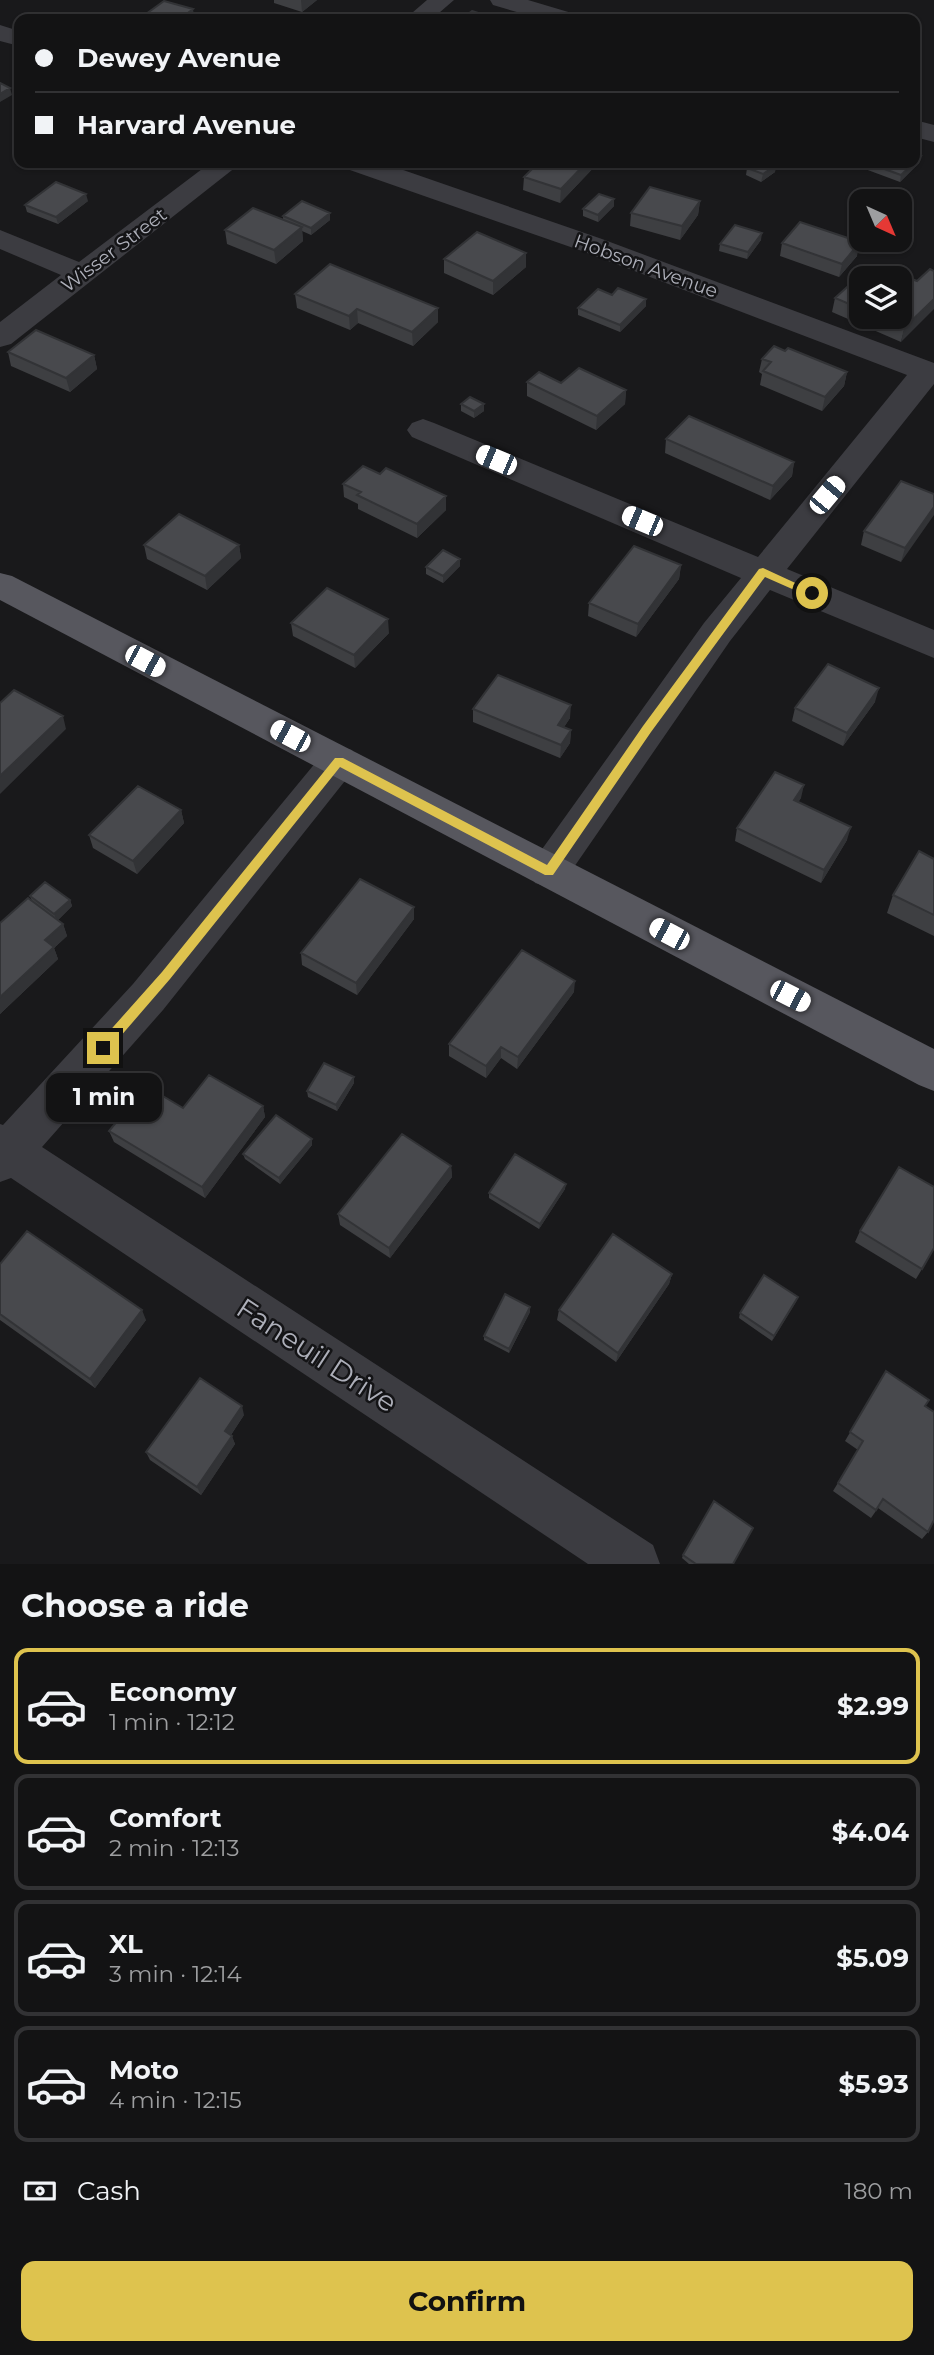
<!DOCTYPE html>
<meta charset="utf-8">
<style>
body{margin:0;font-family:Montserrat,sans-serif;background:#202022;color:#f1f3f6;height:100vh;display:flex;flex-direction:column;font-size:26px;white-space:nowrap}
*{box-sizing:border-box;margin:0}
p{font-size:23px;color:#9d9ea0}
.icon{flex:none;width:38px;height:38px;fill:none;stroke:currentColor;stroke-width:2;stroke-linecap:round;stroke-linejoin:round}
.map{position:relative;height:1564px;overflow:hidden}
.panel{display:flex;flex-direction:column;background:#131314;flex:1}
.panel>*{flex:none}
.banner{position:absolute;left:14px;top:14px;width:906px;height:154px;border-radius:14px;box-shadow:0 2px 5px #0004,0 0 0 2px #323234;display:grid;align-content:center;height:154px;padding:0 21px;background:#131314}
.needle{width:46px;rotate:136deg}
.fabs{position:absolute;left:849px;top:189px;display:grid;gap:14px}
.fabs a{display:grid;place-items:center;width:63px;height:63px;border-radius:14px;background:#131314;box-shadow:0 2px 5px #0004,0 0 0 2px #323234;font-size:35px}
.end{position:absolute;width:32px;height:32px;margin:-16px;border:9px solid #dec34e;background:#111;box-shadow:0 0 0 4px #111}
.from{border-radius:50%}
.bubble{position:absolute;height:49px;border-radius:14px;background:#131314;box-shadow:0 2px 5px #0004,0 0 0 2px #323234;font-size:23px;font-weight:700;line-height:49px;text-align:center}
.car{position:absolute;width:21px;height:42px;margin:-21px -10px;border-radius:9px;box-shadow:0 0 5px 2px #0007;background:linear-gradient(#fff 24%,#345 0 40%,#fff 0 76%,#345 0 86%,#fff 0)}
.banner b{display:flex;align-items:center;gap:24px;height:66px;font-size:26px}
.banner b+b{border-top:2px solid #323234}
.banner i{width:18px;height:18px;background:#f1f3f6}
ul{padding:0;list-style:none}
li{display:flex;align-items:center;gap:21px;height:116px;margin:0 14px 10px;padding:0 7px;border:4px solid #323234;border-radius:14px}
li div{flex:1}
li b{display:block;font-size:26px}
li em{font-style:normal;font-weight:700}
li.active{border-color:#dec34e}
li>.icon{width:63px;height:63px;stroke-width:1.5}
h2{padding:0 21px;font-size:32px;line-height:84px}
.pay{display:flex;align-items:center;gap:18px;height:77px;padding:0 21px;font-size:26px}
.pay p{margin-inline-start:auto}
.cta{display:flex;gap:14px;margin-top:auto;padding:14px 21px}
.cta a{flex:1;height:80px;border-radius:14px;background:#dec34e;color:#111;font-size:28px;font-weight:700;line-height:80px;text-align:center}
.map>svg:first-child{display:block}
</style>
<div class="map">
<svg width="934" height="1564" viewBox="0 0 934 1564">
<rect width="100%" height="100%" fill="#19191b"/>
<g fill="none" stroke-linecap="round" stroke-linejoin="round">
<path fill="#3c3c41" fill-rule="evenodd" d="M427 0H454L432 19H405Z
M490 0H528L575 14 578 19H541L493 5Z
M0 25 19 31V46L0 41Z
M915 120 934 125V142L915 137Z
M210 163H241L11 344 0 347V322L61 275 0 249V230L79 262Z
M344 163H383L602 239 934 363V384L787 569 934 630V658L770 590 730 641 563 883 549 887 535 883 529 871 535 859 704 623 741 578 412 437 407 430 412 423 423 419 434 423 758 557 907 375 582 251 347 169Z
M339 746 352 750 358 761 352 772 163 1010 42 1147 653 1545 660 1564H588L11 1178 0 1182V1124L3 1125 133 984 326 750Z"/>
<path fill="#57575e" fill-rule="evenodd" d="M0 573 12 576 934 1049V1091L919 1085 0 600Z"/>
</g>
<path fill="#3e3f42" d="M274 0H317L302 12 274 3Z
M921 156 919 163 900 182 857 166 858 163H915Z
M87 163H110L101 169Z
M468 163H486L482 167Z
M598 163 560 203 523 190 524 177Z
M776 165 775 172 761 182 746 175 747 168Z
M614 199V206L598 222 583 216V209Z
M88 201 58 224 27 212 25 205Z
M700 201 698 215 680 240 630 226 631 213Z
M283 216 330 220 311 235 302 231 303 241 276 264 227 244 225 230 283 220Z
M761 240 747 259 719 251 720 244Z
M782 243 857 256 839 277 780 256Z
M526 253V267L493 295 444 273V259Z
M861 279V317H900L917 281 901 342 832 312 835 298Z
M295 294 438 322 413 346 358 323 350 330 297 308Z
M612 295 646 299V306L620 332 578 315V308Z
M8 352 94 355 97 369 70 392 11 366Z
M762 359 847 372 844 386 822 411 760 385 762 374 759 372Z
M527 382 561 383 626 390 625 404 596 430 527 396Z
M461 404H484V411L474 418 461 411Z
M666 439 794 462 792 476 770 500 665 453Z
M343 484 446 510 417 538 358 509V504L344 497Z
M934 494 901 562 861 545 864 531Z
M144 545H239L241 558 207 590 147 559Z
M460 559V566L443 583 426 574V567Z
M681 565 679 579 636 637 588 616 589 603Z
M291 623 389 633 355 668 293 636Z
M875 702 843 746 792 721 795 708Z
M473 709 570 718 564 727 571 730 570 743 560 758 473 722Z
M801 798 798 802 847 840 821 883 735 841 737 828Z
M181 810 184 823 137 874 93 848 89 835Z
M934 859V936L887 913 893 895Z
M30 896 70 900 72 906 58 920 63 924 67 936 54 948 58 959 0 1014V923L32 901Z
M414 907V919L357 995 302 965 301 953Z
M574 992 517 1069 501 1058 486 1078 449 1056V1044Z
M354 1077V1083L337 1111 308 1097 307 1091Z
M263 1106 265 1117 205 1198 114 1142 109 1131 183 1108Z
M312 1139V1145L280 1184 245 1159 243 1154Z
M451 1166 452 1177 390 1258 340 1225 338 1214Z
M565 1189 539 1229 489 1198V1193Z
M860 1231 934 1249 916 1279 855 1242Z
M0 1264 146 1320 95 1388 0 1320Z
M672 1274 669 1284 616 1362 557 1320 559 1310Z
M798 1297 772 1341 739 1318 740 1313Z
M530 1312 509 1353 484 1340V1336Z
M886 1371 925 1406 928 1532 922 1539 878 1508 871 1518 833 1491 858 1450 845 1441Z
M244 1415 231 1435 235 1444 201 1495 150 1460 146 1452Z
M683 1555 733 1564H689L682 1558Z"/>
<path fill="#323336" d="M301 0H317L302 12Z
M193 9 194 16 190 19H180Z
M10 88 12 95 0 102V94Z
M921 156 919 163 900 182 901 175Z
M100 163H110L101 169Z
M586 163H598L560 203 561 189Z
M776 165 775 172 761 182 763 174Z
M86 194 88 201 58 224 56 217Z
M614 199V206L598 222V215Z
M700 201 698 215 680 240 682 226Z
M330 213V220L311 235V228Z
M302 227 303 241 276 264 274 250Z
M762 233 761 240 747 259 748 252Z
M860 242 857 256 839 277 842 264Z
M526 253V267L493 295V281Z
M646 299V306L620 332V325Z
M934 299V309L901 342 904 328Z
M438 308V322L413 346 412 332Z
M357 309 358 323 350 330 349 316Z
M94 355 97 369 70 392 66 378Z
M847 372 844 386 822 411 825 397Z
M626 390 625 404 596 430 597 416Z
M484 404V411L474 418V411Z
M794 462 792 476 770 500 773 486Z
M446 496V510L417 538V524Z
M934 507V515L901 562 905 548Z
M239 545 241 558 207 590 205 576Z
M460 559V566L443 583V576Z
M681 565 679 579 636 637 638 624Z
M388 619 389 633 355 668 354 655Z
M879 688 875 702 843 746 847 733Z
M571 705 570 718 557 738 558 725Z
M63 716 66 729 0 794V776Z
M571 730 570 743 560 758 561 745Z
M804 785 801 798 791 813 794 800Z
M181 810 184 823 137 874 133 861Z
M851 827 847 840 821 883 824 870Z
M70 900 72 906 57 921 54 914Z
M414 907V919L357 995 356 983Z
M63 924 67 936 54 948 58 959 0 1014V997L45 940Z
M575 981 574 992 517 1069 518 1057Z
M501 1047V1058L486 1078V1066Z
M354 1077V1083L337 1111 336 1105Z
M263 1106 265 1117 205 1198 202 1187Z
M312 1139V1145L280 1184 279 1178Z
M451 1166 452 1177 390 1258 389 1248Z
M566 1184 565 1189 539 1229 540 1224Z
M672 1274 669 1284 616 1362 618 1353Z
M798 1297 796 1302 772 1341 774 1336Z
M530 1307V1312L509 1353V1349Z
M142 1310 146 1320 95 1388 90 1379Z
M242 1406 244 1415 228 1439 225 1431Z
M232 1436 235 1444 201 1495 197 1487Z"/>
<path fill="#48494d" stroke="#323336" stroke-width="2" d="M164 1 193 9 180 19H139Z
M472 11 497 19H461Z
M0 83 10 88 0 94Z
M915 154 921 156 915 162Z
M538 163H586L561 189 524 177Z
M754 163H772L776 165 763 174 747 168Z
M868 163H914L901 175Z
M56 182 86 194 56 217 25 205Z
M650 187 700 201 682 226 631 213Z
M599 194 614 199 598 215 583 209Z
M302 201 330 213 311 228 283 216Z
M253 208 302 227 274 250 225 230Z
M800 222 860 242 842 264 782 243Z
M735 225 762 233 748 252 720 244Z
M477 232 526 253 493 281 444 259Z
M330 264 438 308 412 332 357 309 349 316 295 294Z
M930 269 934 271V299L904 328 879 317H900V280L904 276 917 281Z
M857 278 861 279V309L835 298Z
M618 288 646 299 620 325 578 308 598 289 612 295Z
M36 330 94 355 66 378 8 352Z
M774 346 785 351 788 348 847 372 825 397 763 371 771 362 762 359Z
M579 368 626 390 597 416 527 382 539 372 561 383Z
M470 397 484 404 474 411 461 404Z
M689 416 794 462 773 486 666 439Z
M363 466 380 474 386 468 446 496 417 524 357 495 361 492 343 484Z
M901 481 934 494V507L905 548 864 531Z
M179 514 239 545 205 576 144 545Z
M634 546 681 565 638 624 589 603Z
M443 550 460 559 443 576 426 567Z
M327 588 388 619 354 655 291 623Z
M828 664 879 688 847 733 795 708Z
M498 675 571 705 558 725 571 730 561 745 473 709Z
M14 690 63 716 0 776V703Z
M775 772 804 785 794 800 851 827 824 870 737 828Z
M138 786 181 810 133 861 89 835Z
M919 851 934 859V915L893 895Z
M360 879 414 907 356 983 301 953Z
M45 882 70 900 54 914 30 896Z
M28 898 63 924 45 940 54 947 0 997V923Z
M522 950 575 981 518 1057 501 1047 486 1066 449 1044Z
M324 1063 354 1077 336 1105 307 1091Z
M209 1075 263 1106 202 1187 109 1131 146 1086 183 1108Z
M276 1115 312 1139 279 1178 243 1154Z
M402 1134 451 1166 389 1248 338 1214Z
M515 1154 566 1184 540 1224 489 1193Z
M899 1167 934 1187V1248L922 1269 860 1231Z
M27 1231 142 1310 90 1379 0 1314V1264Z
M613 1234 672 1274 618 1353 559 1310Z
M764 1275 798 1297 774 1336 740 1313Z
M505 1294 530 1307 509 1349 484 1336Z
M886 1371 929 1400 925 1406 934 1412V1520L928 1532 883 1499 876 1510 838 1483 863 1441 850 1432Z
M200 1378 242 1406 225 1431 232 1436 197 1487 146 1452Z
M714 1501 753 1528 733 1564H696L683 1555Z"/>
<path fill="#dec34e" d="M763 568 817 593 808 596 765 577 651 732 553 875H545L340 767 170 979 107 1052H98V1044L162 972 335 758H343L547 865 643 726 759 569Z"/>
<g text-anchor="middle" dominant-baseline="central" stroke-width="5" stroke-linejoin="round" paint-order="stroke">
<g font-size="19" fill="#adafb9" stroke="#141416">
<text transform="translate(114 250) rotate(-37)">Wisser Street</text>
<text transform="translate(646 266) rotate(20)">Hobson Avenue</text>
</g>
<g font-size="28" fill="#adafb9" stroke="#141416">
<text transform="translate(317 1355) rotate(33)">Faneuil Drive</text>
</g>
</g>
</svg>
<div class="fabs">
<a><svg class="needle" viewBox="-14 -14 28 28"><path d="M0-13l5 13h-10z" fill="#e53935"/><path d="M0 13l5-13h-10z" fill="#9d9ea0"/></svg></a>
<a><svg class="icon" aria-label="layers" viewBox="0 0 24 24"><path d="M12 4l9 5-9 5-9-5zM3 14l9 5 9-5"/></svg></a>
</div>
<i class="end from" style="left:812px;top:593px"></i>
<i class="end" style="left:103px;top:1048px"></i>
<div class="bubble" style="left:46px;top:1073px;width:116px">1 min</div>
<i class="car" style="left:496px;top:460px;rotate:293deg"></i>
<i class="car" style="left:827px;top:495px;rotate:40deg"></i>
<i class="car" style="left:642px;top:521px;rotate:293deg"></i>
<i class="car" style="left:145px;top:661px;rotate:118deg"></i>
<i class="car" style="left:290px;top:736px;rotate:298deg"></i>
<i class="car" style="left:669px;top:934px;rotate:298deg"></i>
<i class="car" style="left:790px;top:996px;rotate:117deg"></i>
<div class="banner">
<b><i class="from"></i>Dewey Avenue</b>
<b><i></i>Harvard Avenue</b>
</div>
</div>
<section class="panel">
<h2>Choose a ride</h2>
<ul>
<li class="active"><svg class="icon" aria-label="car" viewBox="0 0 24 24"><path d="M5 17H2v-5l4-1 3-4h7l3 4 3 1v5h-3M9 17h6M6 11h13"/><circle cx="7" cy="17" r="2"/><circle cx="17" cy="17" r="2"/></svg><div><b>Economy</b><p>1 min · 12:12</p></div><em>$2.99</em></li>
<li><svg class="icon" aria-label="car" viewBox="0 0 24 24"><path d="M5 17H2v-5l4-1 3-4h7l3 4 3 1v5h-3M9 17h6M6 11h13"/><circle cx="7" cy="17" r="2"/><circle cx="17" cy="17" r="2"/></svg><div><b>Comfort</b><p>2 min · 12:13</p></div><em>$4.04</em></li>
<li><svg class="icon" aria-label="car" viewBox="0 0 24 24"><path d="M5 17H2v-5l4-1 3-4h7l3 4 3 1v5h-3M9 17h6M6 11h13"/><circle cx="7" cy="17" r="2"/><circle cx="17" cy="17" r="2"/></svg><div><b>XL</b><p>3 min · 12:14</p></div><em>$5.09</em></li>
<li><svg class="icon" aria-label="car" viewBox="0 0 24 24"><path d="M5 17H2v-5l4-1 3-4h7l3 4 3 1v5h-3M9 17h6M6 11h13"/><circle cx="7" cy="17" r="2"/><circle cx="17" cy="17" r="2"/></svg><div><b>Moto</b><p>4 min · 12:15</p></div><em>$5.93</em></li>
</ul>
<div class="pay"><svg class="icon" aria-label="cash" viewBox="0 0 24 24"><path d="M3 7h18v10H3z"/><circle cx="12" cy="12" r="2"/></svg>Cash<p>180 m</p></div>
<div class="cta"><a>Confirm</a></div>
</section>
